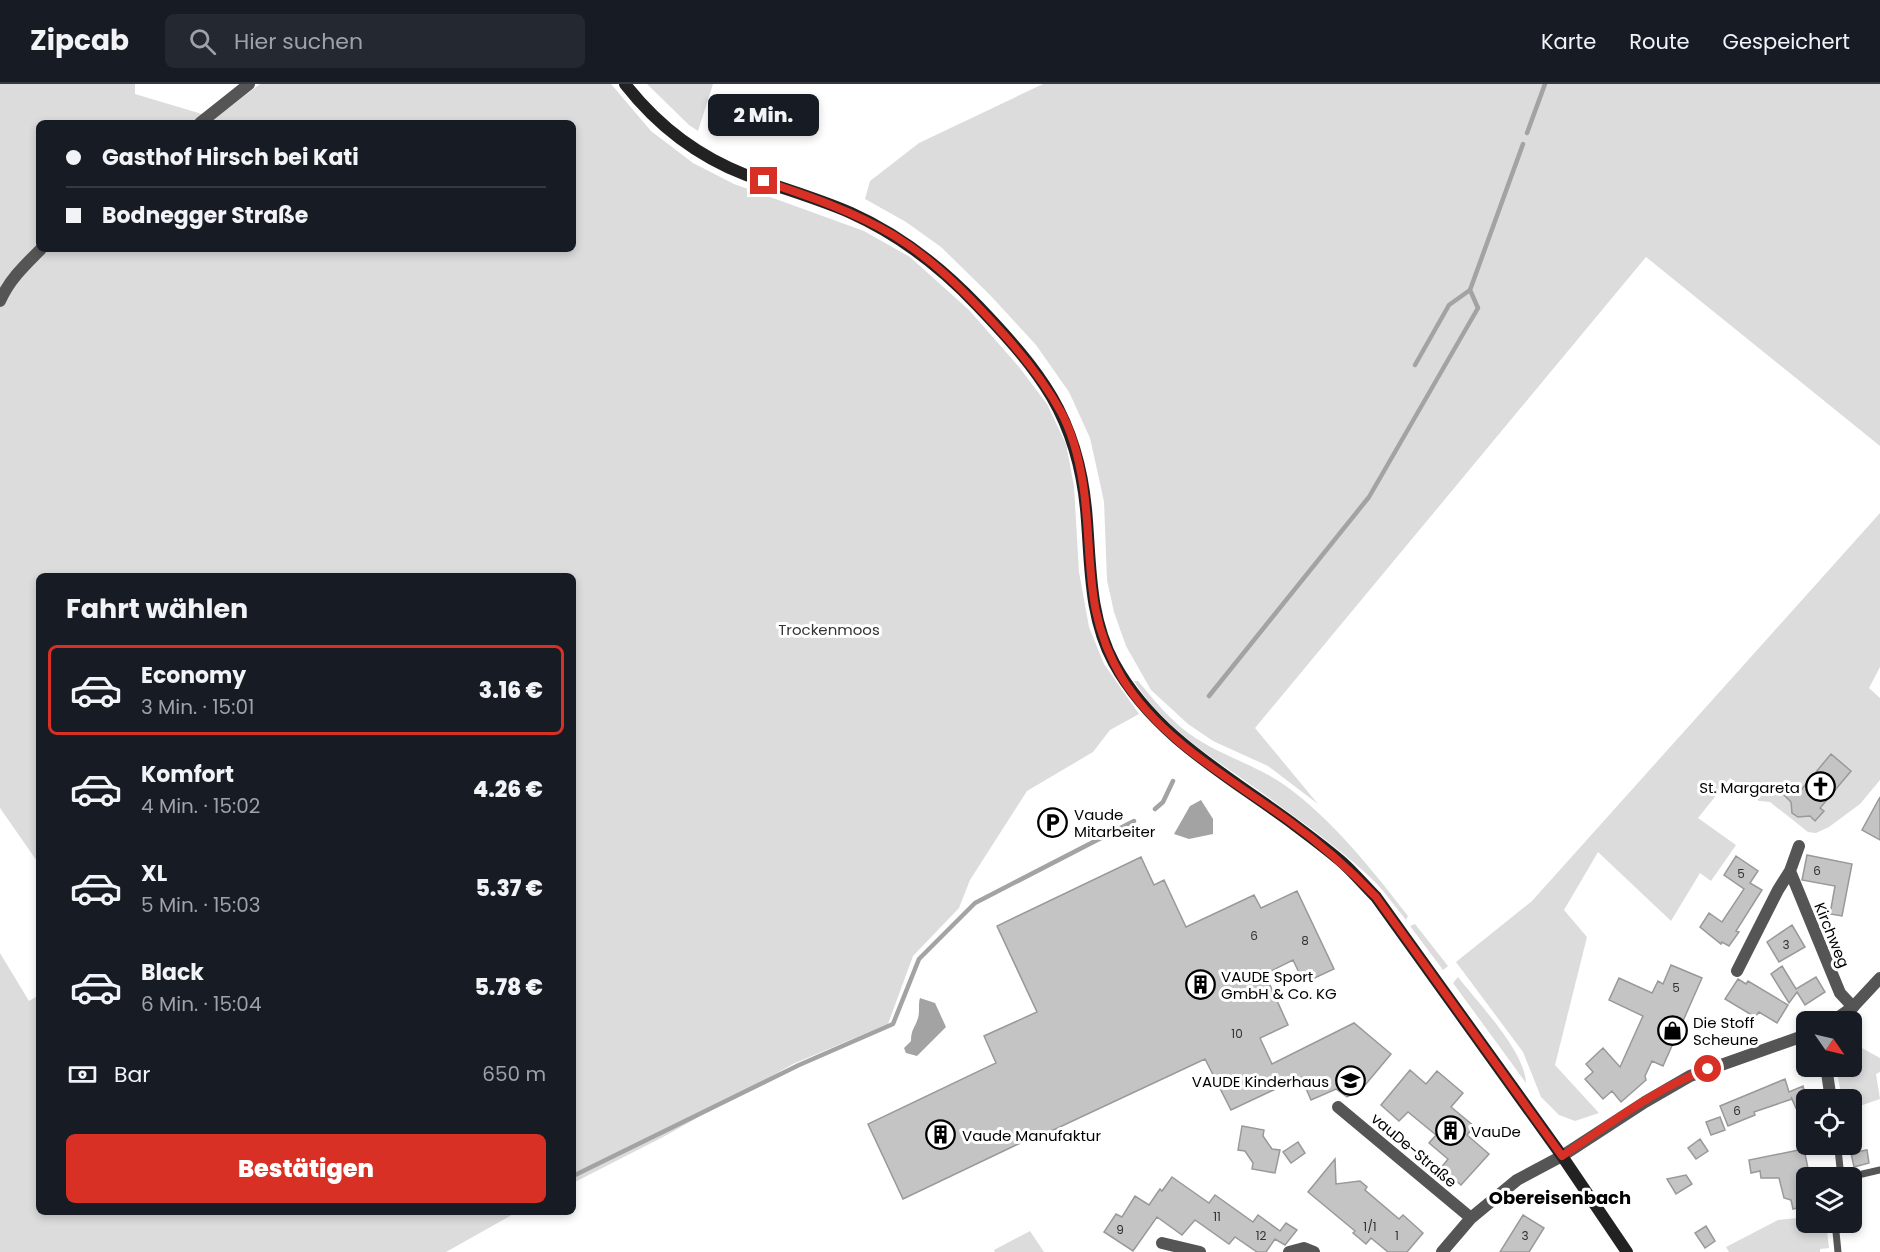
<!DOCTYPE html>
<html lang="de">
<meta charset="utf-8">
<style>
body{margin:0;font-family:Poppins,sans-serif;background:#242831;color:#f1f3f6;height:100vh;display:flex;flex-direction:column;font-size:22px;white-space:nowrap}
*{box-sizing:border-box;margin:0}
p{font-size:20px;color:#9ea1a6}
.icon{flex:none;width:33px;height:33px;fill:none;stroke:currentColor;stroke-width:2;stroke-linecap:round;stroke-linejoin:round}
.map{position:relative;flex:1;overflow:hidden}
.panel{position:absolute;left:36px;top:489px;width:540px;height:642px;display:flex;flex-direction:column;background:#171b24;border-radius:9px;box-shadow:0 3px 9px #0003}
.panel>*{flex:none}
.hud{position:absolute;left:36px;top:36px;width:540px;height:132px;border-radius:9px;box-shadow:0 3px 9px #0003;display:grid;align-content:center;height:132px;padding:0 30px;background:#171b24}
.needle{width:39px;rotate:124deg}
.controls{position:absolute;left:1796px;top:927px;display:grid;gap:12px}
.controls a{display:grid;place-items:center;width:66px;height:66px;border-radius:9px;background:#171b24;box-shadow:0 3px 9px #0003;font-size:30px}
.end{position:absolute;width:27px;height:27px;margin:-14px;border:8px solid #d93025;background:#fff;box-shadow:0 0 0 3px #fff}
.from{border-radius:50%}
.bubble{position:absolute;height:42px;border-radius:9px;background:#171b24;box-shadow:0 3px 9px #0003;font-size:20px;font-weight:800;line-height:42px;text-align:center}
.hud b{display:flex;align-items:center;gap:21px;height:57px;font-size:22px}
.hud b+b{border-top:2px solid #363941}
.hud i{width:15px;height:15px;background:#f1f3f6}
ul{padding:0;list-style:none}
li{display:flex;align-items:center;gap:18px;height:90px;margin:0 12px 9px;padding:0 18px;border:3px solid transparent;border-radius:9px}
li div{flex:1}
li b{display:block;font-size:22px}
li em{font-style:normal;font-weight:800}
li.selected{border-color:#d93025}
li>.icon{width:54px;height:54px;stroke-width:1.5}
h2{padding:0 30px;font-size:27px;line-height:72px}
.pay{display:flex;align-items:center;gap:15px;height:66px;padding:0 30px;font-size:22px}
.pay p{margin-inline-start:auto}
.action{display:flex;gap:12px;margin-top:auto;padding:12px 30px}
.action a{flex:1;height:69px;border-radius:9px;background:#d93025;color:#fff;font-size:24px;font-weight:800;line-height:69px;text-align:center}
header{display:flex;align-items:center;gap:36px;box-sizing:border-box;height:84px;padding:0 30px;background:#171b24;border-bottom:2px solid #363941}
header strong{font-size:28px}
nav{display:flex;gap:33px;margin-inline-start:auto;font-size:21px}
.search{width:420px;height:54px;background:#242831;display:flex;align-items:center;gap:15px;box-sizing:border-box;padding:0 21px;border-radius:9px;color:#9ea1a6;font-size:22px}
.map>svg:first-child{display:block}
</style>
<header>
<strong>Zipcab</strong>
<div class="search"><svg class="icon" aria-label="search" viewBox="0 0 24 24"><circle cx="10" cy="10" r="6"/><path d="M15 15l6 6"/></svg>Hier suchen</div>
<nav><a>Karte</a><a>Route</a><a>Gespeichert</a></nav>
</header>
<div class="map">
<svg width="1880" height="1168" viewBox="0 0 1880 1168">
<rect width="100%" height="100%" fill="#fff"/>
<path fill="#dcdcdc" d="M0 0H135V10L202 30 203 39H39V165H573V39H209L260 0H611L651 47 693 79 734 100 864 147 910 173 969 226 1019 283 1047 320 1066 360 1074 402 1079 488 1089 543 1104 580 1139 630 1110 646 1093 668 1027 707 970 796 959 824 913 872 888 940 793 980 665 1052 573 1099V492H39V780L0 724Z
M647 0H713L698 47 689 41Z
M1043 0H1880V362L1646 173 1255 644 1318 720 1268 682 1213 657 1188 640 1151 606 1126 562 1114 528 1107 496 1104 418 1100 399 1090 354 1069 308 1036 261 991 212 941 163 906 138 865 115 870 97 919 59Z
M1880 429V583L1869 604 1880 614V696L1860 720 1829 743 1816 749 1808 748 1770 718 1759 717 1730 694 1698 734 1736 761 1711 797 1700 789 1671 837 1598 768 1564 826 1587 853 1555 981 1599 1029 1575 1037 1559 1031 1541 1013 1523 968 1456 878 1532 817Z
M1134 597H1138C1155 617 1173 640 1197 655 1225 673 1258 682 1286 702 1332 735 1373 787 1408 832L1406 836C1396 824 1387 811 1377 800 1348 771 1313 746 1280 722 1230 684 1168 651 1134 597Z
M1415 840 1448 882 1443 886 1410 842Z
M0 869 29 917 39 911V1128H517L446 1168H0Z
M1458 893C1478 919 1525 967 1526 999L1453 899Z
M1851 958 1880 974V988L1876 990 1880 1015 1851 1025V1016L1842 1015 1836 983 1851 982Z
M1806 1133V1138L1826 1139 1829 1164 1820 1165V1168H1729L1726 1163 1778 1136Z
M1030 1147 1044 1168H995L994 1166Z"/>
<path fill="#a3a3a3" d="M1201 716 1213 735V750L1189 755 1174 750 1190 722Z
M920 914 935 919 946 943 917 972 906 969 904 964 911 957C911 945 915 944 918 934 920 927 918 920 920 914Z"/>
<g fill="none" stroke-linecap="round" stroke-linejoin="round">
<path stroke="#a3a3a3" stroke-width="4.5" d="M1527 49 1545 0
M1415 281 1449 221 1470 206
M1209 612 1369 413 1478 224 1470 206 1523 60
M1155 725 1163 718 1173 697
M573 1092 799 981 893 940 919 875 975 819 1134 737"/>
</g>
<path fill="#c4c4c4" stroke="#999" stroke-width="1.5" d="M1831 670 1851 687 1820 724 1824 727 1815 737 1810 732 1798 733 1792 729 1791 718 1784 711 1794 700 1801 706Z
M1880 713V756L1862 746Z
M1807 771 1852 780 1842 832 1830 830 1835 802 1802 796Z
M1736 772 1758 787 1750 799 1762 806 1736 847 1739 848 1729 862 1722 858 1721 860 1700 843 1709 829 1722 838 1744 805 1724 791Z
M1141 773 1154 801 1164 796 1186 843 1254 811 1261 824 1297 807 1334 885 1304 899 1293 876 1265 890 1288 941 1260 954 1272 980 1354 939 1391 970 1361 1006 1347 1013 1336 1005 1311 1016 1301 993 1231 1026 1205 975 1032 1056 1031 1054 903 1115 868 1040 996 979 984 952 1037 928 997 842Z
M1792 841 1805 863 1779 878 1767 858Z
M1671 881 1702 894 1663 982 1652 977 1645 992 1646 996 1621 1018 1612 1007 1603 1015 1585 995 1593 988 1586 980 1603 964 1620 983 1643 932 1609 916 1619 894 1652 909 1658 897 1663 900Z
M1782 882 1796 905 1816 893 1825 908 1805 921 1797 908 1789 919 1771 890Z
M1738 895 1746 900 1748 897 1788 921 1777 939 1759 928 1755 933 1725 915Z
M1410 986 1426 1000 1437 987 1463 1009 1451 1023 1474 1042 1467 1051 1489 1070 1461 1101 1441 1084 1448 1075 1429 1059 1436 1051 1408 1028 1399 1037 1381 1021Z
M1785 995 1789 1008 1803 1002 1807 1016 1806 1017 1796 1024 1791 1013 1792 1015 1754 1028 1755 1031 1728 1042 1720 1022Z
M1720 1033 1725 1046 1711 1051 1706 1038Z
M1242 1042 1264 1046 1263 1052 1272 1065 1280 1066 1275 1089 1252 1085 1253 1079 1245 1067 1238 1066Z
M1700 1055 1708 1067 1696 1075 1688 1064Z
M1298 1058 1305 1069 1291 1079 1283 1068Z
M1804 1065 1810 1094H1806V1122L1793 1125 1791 1116 1784 1114 1779 1094H1761L1760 1087 1751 1089 1749 1076Z
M1867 1066 1869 1079 1854 1083 1851 1069Z
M1335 1075 1336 1100 1360 1097 1367 1103 1365 1106 1399 1135 1403 1131 1423 1149 1407 1168H1388L1371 1154 1366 1160 1353 1149 1355 1147 1308 1108Z
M1686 1091 1692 1100 1676 1110 1667 1095Z
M1172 1093 1209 1119 1215 1111 1253 1138 1258 1131 1280 1147 1286 1139 1297 1146 1285 1161 1275 1155 1266 1168H1257L1235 1153 1229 1160 1195 1136 1182 1151 1157 1133 1133 1167 1104 1148 1116 1130 1122 1133 1135 1112 1149 1121 1160 1105 1162 1107Z
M1523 1131 1544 1144 1529 1168H1500Z
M1706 1142 1715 1157 1705 1164 1695 1149Z"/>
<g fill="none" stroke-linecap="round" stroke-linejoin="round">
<path stroke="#555" stroke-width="7" d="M1836 1094 1840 1084 1838 1065
M1845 1094 1880 1086
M1835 1138 1838 1168"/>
<path stroke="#555" stroke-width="12" d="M200 39 249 0
M0 217C9 196 25 181 41 165
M1799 762 1790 787 1840 909 1853 923
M1737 887 1778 806 1790 787
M1826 982 1831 1016
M1338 1023 1471 1134
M1838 1060V1065
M1162 1159 1200 1168
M1289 1168 1304 1164 1314 1168
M1442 1168 1471 1134 1517 1096 1562 1072"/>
<path stroke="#555" stroke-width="12" d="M1832 938 1853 923 1880 894
M1562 1072 1645 1018 1690 992 1806 951"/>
<path stroke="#222" stroke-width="12" d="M625 0C657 41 697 72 746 91 780 104 817 114 851 129 900 151 941 183 978 222 1040 287 1077 332 1086 425 1091 478 1088 531 1114 579 1154 652 1227 691 1292 739 1309 752 1327 765 1343 779 1354 789 1365 802 1376 813L1562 1072 1627 1168"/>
</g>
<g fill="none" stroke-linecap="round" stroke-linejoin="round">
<path stroke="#d93025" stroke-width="8" d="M764 97C808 112 853 127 893 151 934 176 966 209 998 244 1022 270 1044 297 1061 328 1073 350 1079 375 1083 400 1094 472 1082 527 1122 594 1161 657 1231 695 1289 737 1321 760 1349 785 1376 813L1562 1072C1609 1041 1655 1004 1708 985"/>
</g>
<defs>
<symbol id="church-ring" viewBox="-11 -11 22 22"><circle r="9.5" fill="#fff" stroke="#000" stroke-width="1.5"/><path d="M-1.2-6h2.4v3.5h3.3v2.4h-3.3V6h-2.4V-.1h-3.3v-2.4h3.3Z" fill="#000"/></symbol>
<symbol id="parking-ring" viewBox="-11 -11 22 22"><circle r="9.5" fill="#fff" stroke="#000" stroke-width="1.5"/><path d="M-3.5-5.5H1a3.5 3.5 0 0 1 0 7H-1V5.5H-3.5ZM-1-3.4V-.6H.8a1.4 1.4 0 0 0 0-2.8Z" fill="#000"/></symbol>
<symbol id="building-ring" viewBox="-11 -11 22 22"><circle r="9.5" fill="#fff" stroke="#000" stroke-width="1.5"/><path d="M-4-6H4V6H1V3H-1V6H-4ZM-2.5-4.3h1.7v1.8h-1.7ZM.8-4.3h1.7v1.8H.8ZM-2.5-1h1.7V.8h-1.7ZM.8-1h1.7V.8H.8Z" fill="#000"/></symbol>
<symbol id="shop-ring" viewBox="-11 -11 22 22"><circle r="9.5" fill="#fff" stroke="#000" stroke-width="1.5"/><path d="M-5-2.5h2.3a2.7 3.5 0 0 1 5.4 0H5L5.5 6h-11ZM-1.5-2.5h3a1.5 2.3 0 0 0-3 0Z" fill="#000"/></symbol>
<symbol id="school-ring" viewBox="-11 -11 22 22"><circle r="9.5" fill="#fff" stroke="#000" stroke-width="1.5"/><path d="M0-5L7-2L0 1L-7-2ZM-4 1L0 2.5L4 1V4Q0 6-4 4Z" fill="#000"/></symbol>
</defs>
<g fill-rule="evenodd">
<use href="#church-ring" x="1804" y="686" width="33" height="33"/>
<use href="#parking-ring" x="1036" y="722" width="33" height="33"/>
<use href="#building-ring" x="1184" y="884" width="33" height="33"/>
<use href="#shop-ring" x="1656" y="930" width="33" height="33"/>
<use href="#school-ring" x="1334" y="980" width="33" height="33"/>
<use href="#building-ring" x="1434" y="1030" width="33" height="33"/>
<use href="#building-ring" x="924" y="1034" width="33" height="33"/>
</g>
<g text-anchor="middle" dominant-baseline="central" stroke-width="6" stroke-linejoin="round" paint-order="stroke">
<g font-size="12" fill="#313131">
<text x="1817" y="786">6</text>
<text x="1741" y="789">5</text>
<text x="1254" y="851">6</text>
<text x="1305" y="856">8</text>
<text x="1786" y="860">3</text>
<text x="1676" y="903">5</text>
<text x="1237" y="949">10</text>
<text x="1737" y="1026">6</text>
<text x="1217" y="1132">11</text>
<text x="1370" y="1142">1/1</text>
<text x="1120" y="1145">9</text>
<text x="1261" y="1151">12</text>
<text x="1397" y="1151">1</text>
<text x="1525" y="1151">3</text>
</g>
<g font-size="15" fill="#333" stroke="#fff">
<text x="829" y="545">Trockenmoos</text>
</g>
<g font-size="15" fill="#000" stroke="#fff" text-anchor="start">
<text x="1800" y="703" text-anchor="end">St. Margareta</text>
<text x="1074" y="730">Vaude<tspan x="1074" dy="17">Mitarbeiter</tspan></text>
<text x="1221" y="892">VAUDE Sport<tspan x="1221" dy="17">GmbH &amp; Co. KG</tspan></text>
<text x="1693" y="938">Die Stoff<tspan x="1693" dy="17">Scheune</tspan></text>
<text x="1329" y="997" text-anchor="end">VAUDE Kinderhaus</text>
<text x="1471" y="1047">VauDe</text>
<text x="962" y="1051">Vaude Manufaktur</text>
</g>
<g font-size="15" fill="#000" stroke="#fff">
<text transform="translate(1832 851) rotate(68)">Kirchweg</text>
<text transform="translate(1414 1066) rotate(40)">vauDe-Straße</text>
</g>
<g font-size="18" font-weight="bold" fill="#000" stroke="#fff">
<text x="1560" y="1113">Obereisenbach</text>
</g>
</g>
</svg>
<div class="controls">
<a><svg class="needle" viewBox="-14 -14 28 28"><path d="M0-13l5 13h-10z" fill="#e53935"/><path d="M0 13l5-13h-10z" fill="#9ea1a6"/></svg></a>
<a><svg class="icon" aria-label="locate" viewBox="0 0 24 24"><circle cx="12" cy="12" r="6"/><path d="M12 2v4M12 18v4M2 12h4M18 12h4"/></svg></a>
<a><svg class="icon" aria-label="layers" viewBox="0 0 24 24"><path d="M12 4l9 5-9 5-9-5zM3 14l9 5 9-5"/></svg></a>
</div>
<i class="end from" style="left:1708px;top:985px"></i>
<i class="end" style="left:764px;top:97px"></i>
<div class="bubble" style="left:708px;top:10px;width:111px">2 Min.</div>
<div class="hud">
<b><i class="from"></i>Gasthof Hirsch bei Kati</b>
<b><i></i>Bodnegger Straße</b>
</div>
<section class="panel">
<h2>Fahrt wählen</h2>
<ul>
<li class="selected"><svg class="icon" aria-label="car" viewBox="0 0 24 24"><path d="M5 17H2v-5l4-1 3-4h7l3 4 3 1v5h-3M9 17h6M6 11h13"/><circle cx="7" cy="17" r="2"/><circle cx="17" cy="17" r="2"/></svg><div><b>Economy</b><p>3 Min. · 15:01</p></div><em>3.16 €</em></li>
<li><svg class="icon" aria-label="car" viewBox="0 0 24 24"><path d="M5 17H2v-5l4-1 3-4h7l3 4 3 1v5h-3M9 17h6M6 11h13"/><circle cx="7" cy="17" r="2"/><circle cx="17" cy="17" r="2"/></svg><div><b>Komfort</b><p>4 Min. · 15:02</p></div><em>4.26 €</em></li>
<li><svg class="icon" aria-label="car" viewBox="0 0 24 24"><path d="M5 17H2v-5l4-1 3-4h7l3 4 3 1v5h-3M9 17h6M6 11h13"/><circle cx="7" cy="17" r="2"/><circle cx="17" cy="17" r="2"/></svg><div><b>XL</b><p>5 Min. · 15:03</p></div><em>5.37 €</em></li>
<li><svg class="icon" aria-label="car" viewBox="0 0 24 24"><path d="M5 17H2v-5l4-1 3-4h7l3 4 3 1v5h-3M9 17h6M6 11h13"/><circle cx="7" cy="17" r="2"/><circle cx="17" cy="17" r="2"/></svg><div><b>Black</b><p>6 Min. · 15:04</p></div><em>5.78 €</em></li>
</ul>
<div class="pay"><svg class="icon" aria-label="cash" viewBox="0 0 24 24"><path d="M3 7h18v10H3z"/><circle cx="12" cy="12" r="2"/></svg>Bar<p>650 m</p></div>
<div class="action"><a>Bestätigen</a></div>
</section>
</div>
